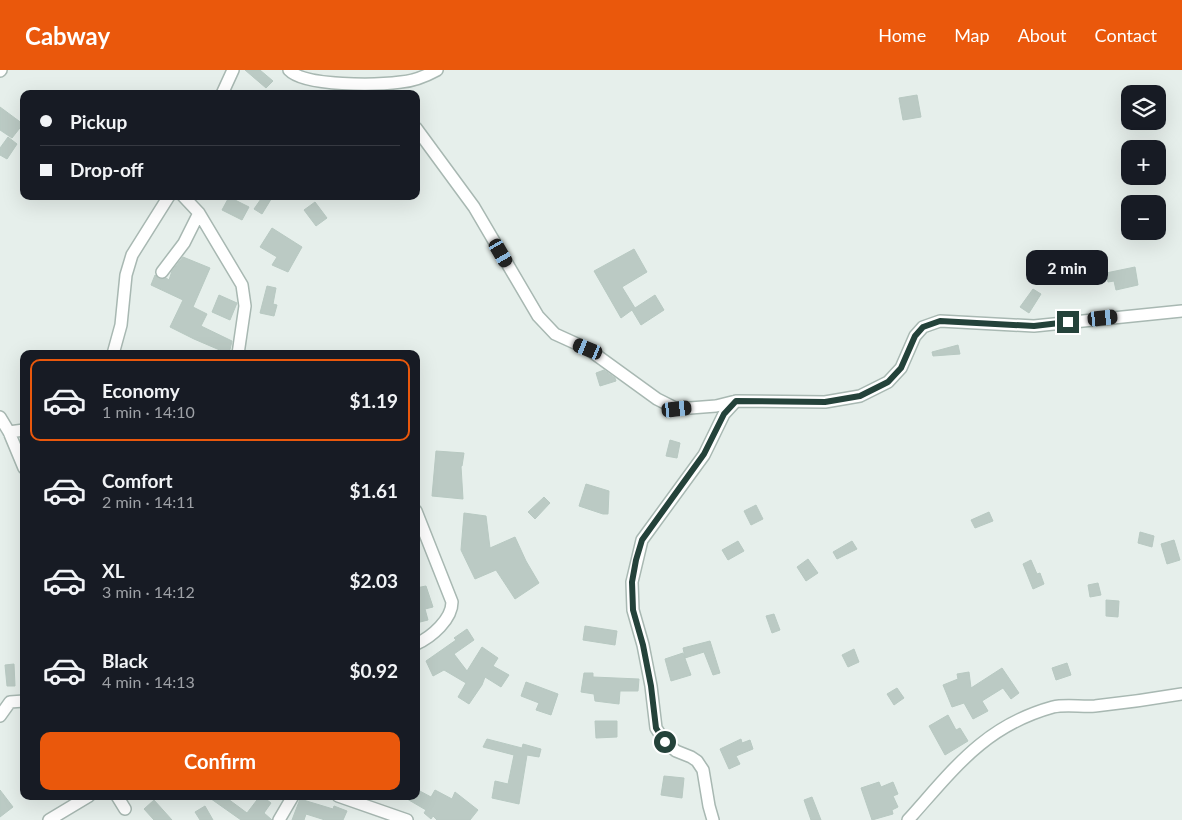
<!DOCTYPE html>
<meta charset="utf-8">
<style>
body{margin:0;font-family:Lato,sans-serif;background:#20242c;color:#f1f3f6;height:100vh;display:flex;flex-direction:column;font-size:19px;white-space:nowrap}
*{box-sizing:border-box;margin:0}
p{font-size:16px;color:#9ea1a6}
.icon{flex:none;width:28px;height:28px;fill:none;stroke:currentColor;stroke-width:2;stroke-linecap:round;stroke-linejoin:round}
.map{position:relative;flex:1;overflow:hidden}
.details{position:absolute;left:20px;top:280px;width:400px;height:450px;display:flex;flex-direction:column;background:#171b24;border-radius:10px;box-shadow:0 5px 20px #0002}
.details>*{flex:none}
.guide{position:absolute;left:20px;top:20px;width:400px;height:110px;border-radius:10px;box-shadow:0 5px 20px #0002;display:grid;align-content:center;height:110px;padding:0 20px;background:#171b24}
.fabs{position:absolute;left:1121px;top:15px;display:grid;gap:10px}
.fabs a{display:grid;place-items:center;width:45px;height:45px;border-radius:10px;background:#171b24;box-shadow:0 5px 20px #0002;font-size:25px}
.end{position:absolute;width:22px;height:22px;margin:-11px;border:6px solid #24423a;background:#fff;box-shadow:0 0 0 2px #fff}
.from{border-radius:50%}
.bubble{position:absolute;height:35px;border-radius:10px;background:#171b24;box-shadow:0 5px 20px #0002;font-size:16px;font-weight:700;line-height:35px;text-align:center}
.car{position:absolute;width:15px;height:30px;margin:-15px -8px;border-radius:6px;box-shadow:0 0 4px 1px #0007;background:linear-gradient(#222 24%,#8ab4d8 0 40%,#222 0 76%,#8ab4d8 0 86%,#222 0)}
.guide b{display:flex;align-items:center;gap:18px;height:48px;font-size:19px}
.guide b+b{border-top:1px solid #363941}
.guide i{width:12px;height:12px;background:#f1f3f6}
ul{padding:9px 0 0;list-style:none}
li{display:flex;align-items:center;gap:15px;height:82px;margin:0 10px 8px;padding:0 10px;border:2px solid transparent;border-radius:10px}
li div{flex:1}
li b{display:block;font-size:19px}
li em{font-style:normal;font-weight:700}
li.on{border-color:#ea580c}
li>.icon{width:45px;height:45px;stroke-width:1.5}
.cta{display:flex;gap:10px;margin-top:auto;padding:10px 20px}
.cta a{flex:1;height:58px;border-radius:10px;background:#ea580c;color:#fff;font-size:20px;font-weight:700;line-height:58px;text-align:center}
header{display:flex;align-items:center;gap:30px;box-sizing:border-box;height:70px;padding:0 25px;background:#ea580c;color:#fff}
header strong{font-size:24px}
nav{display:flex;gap:28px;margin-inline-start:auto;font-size:18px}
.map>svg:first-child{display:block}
</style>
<header>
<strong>Cabway</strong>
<nav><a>Home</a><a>Map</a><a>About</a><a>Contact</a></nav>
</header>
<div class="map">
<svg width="1182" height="750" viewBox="0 0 1182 750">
<rect width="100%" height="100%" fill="#e6efeb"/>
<path fill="#bbcac4" stroke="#b8c9c2" d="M245 0H260L273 11 266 18Z
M917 25 921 47 903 50 899 28Z
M0 37 23 54 12 68 0 60Z
M8 67 17 74 7 89 0 85V78Z
M263 126H273L262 144 254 139Z
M229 127 249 137 242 150 222 140Z
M315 132 327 148 316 156 304 140Z
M272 158 302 177 288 202 272 195 277 187 260 177Z
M634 179 647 202 622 217 635 238 655 225 664 240 641 255 632 240 621 248 594 201Z
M183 187 210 198 193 237 207 244 201 256 232 271 229 284 194 269 170 257 183 230 151 215 155 205 161 209 166 208 169 210 172 201Z
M1135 197 1138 215 1116 220 1114 211 1108 212 1106 203Z
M267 216 276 218 273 234 277 235 274 246 260 243Z
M1033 219 1041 224 1029 243 1020 237Z
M219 225 237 233 230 250 212 242Z
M958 275 960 284 933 286 932 282Z
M604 300 615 308 616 311 600 316 596 303Z
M670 370 680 373 677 388 666 386Z
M436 381 464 383 462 396H461L463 429 432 426Z
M586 414 609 421 608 444H603L579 436Z
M544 427 550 433 535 449 528 442Z
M756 435 763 449 751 455 744 441Z
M989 442 993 451 975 458 971 450Z
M464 443 486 446 490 478 515 467 526 491 539 513 515 529 496 500 475 509 461 480Z
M1140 462 1154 466 1152 477 1138 473Z
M1174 470 1180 490 1167 494 1161 474Z
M738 471 744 481 728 490 722 480Z
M852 471 857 479 837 489 833 482Z
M808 489 818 503 806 511 797 497Z
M1031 490 1037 504 1040 503 1044 514 1033 519 1023 494Z
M1098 513 1101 525 1090 527 1088 515Z
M426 516 433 537 425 539 428 550 416 553V518Z
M1106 530 1119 531 1118 547 1106 546Z
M774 544 780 560 772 563 766 546Z
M585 556 617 561 615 575 583 570Z
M467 559 474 570 454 584 467 601 482 577 498 588 493 596 509 605 501 617 485 607 482 615 469 634 458 627 466 613 444 600 433 606 426 591 456 570 454 568Z
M710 571 720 603 713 605 704 582 685 588 683 578Z
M854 579 859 592 848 597 842 585Z
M683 583 691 605 671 611 665 589Z
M1067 593 1071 605 1056 610 1052 598Z
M14 594 15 616H7L5 595Z
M1002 598 1019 623 1011 629 1003 618 982 631 988 641 973 649 964 633 952 637 943 615 958 609 957 604 969 602 971 618Z
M584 603H593V607L639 609 638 621H620L619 634 595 631 594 624 581 622Z
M526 612 558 624 551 645 536 640 539 633 521 626Z
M897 618 904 628 894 635 887 624Z
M948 645 956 660 960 658 968 671 945 685 929 656Z
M595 651H617V667L596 668Z
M487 669 522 678 523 674 541 679 539 687 527 685 519 734 492 728 495 711 508 714 514 685 483 677Z
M741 669 742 673 750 670 753 679 736 686 740 694 729 699 720 679Z
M664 706 684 708 682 728 661 725Z
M879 712 881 717 893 712 898 724 893 726 898 737 892 740 893 744 872 750 861 718Z
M416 719 431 727 435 720 452 729 455 722 478 740 470 750H437L433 746 431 749 424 743 426 740 402 726H416Z
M0 720 13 737 0 747Z
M207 726H224L247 743 260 726H262L271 733 264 743 272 750H241Z
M812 727 821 750H811L804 730Z
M300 729 333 739 334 736 347 741 343 750H325L306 744 304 750H292Z
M154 730 172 750H154L144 739Z
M205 736 213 750H200L195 742Z"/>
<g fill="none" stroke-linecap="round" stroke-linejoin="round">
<defs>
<path id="street" d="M289 0C305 17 378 15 401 12 414 11 426 6 437 0
M0 1 1 0
M222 24 233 0
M416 58 474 137 538 246 555 264 588 279 657 329 677 339 716 336 736 331 825 332 860 326 888 312 901 298 915 266 923 257 940 251 1034 256 1182 241
M183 126 199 143 242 215 245 236 238 284
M162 202 184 173 199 143
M113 284 121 255 126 205 132 185 169 126
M0 347 9 362 24 398
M9 362 24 360
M416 441 452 532C452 549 432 567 416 574
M0 646 10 632 24 631
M117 726 125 739
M338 726 407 750
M49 750 89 726
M279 750 293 726
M713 750 709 736 703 700 697 691 691 687 676 681 665 672 656 658 651 616 643 575 633 540 632 512 642 470 704 385 724 344 736 331
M908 750C953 700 984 656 1053 637 1065 634 1082 637 1095 636 1124 633 1153 629 1182 624"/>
</defs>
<use href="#street" stroke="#a8b8b2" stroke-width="14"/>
<use href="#street" stroke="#fff" stroke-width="11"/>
</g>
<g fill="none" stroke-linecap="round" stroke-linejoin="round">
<path stroke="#24423a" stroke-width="6" d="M665 672 656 658 651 616 643 575 633 540 632 512 636 490 642 470 704 384 724 344 736 331 825 332 860 326 888 312 901 298 915 266 923 257 940 251 1034 256 1068 252"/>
</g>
</svg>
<div class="fabs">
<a><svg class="icon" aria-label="layers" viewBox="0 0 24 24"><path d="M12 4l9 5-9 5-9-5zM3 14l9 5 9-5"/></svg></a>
<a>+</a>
<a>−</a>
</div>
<i class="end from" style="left:665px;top:672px"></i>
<i class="end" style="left:1068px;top:252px"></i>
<div class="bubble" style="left:1026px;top:180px;width:82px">2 min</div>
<i class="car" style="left:501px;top:183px;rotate:150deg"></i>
<i class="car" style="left:1103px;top:248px;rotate:84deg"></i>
<i class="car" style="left:588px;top:279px;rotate:292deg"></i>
<i class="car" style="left:677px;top:339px;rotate:84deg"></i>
<div class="guide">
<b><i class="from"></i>Pickup</b>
<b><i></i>Drop-off</b>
</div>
<section class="details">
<ul>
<li class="on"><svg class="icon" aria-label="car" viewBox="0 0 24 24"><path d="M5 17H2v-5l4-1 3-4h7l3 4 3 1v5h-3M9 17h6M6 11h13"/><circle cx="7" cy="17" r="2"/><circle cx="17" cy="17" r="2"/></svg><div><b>Economy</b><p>1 min · 14:10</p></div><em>$1.19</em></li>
<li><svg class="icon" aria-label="car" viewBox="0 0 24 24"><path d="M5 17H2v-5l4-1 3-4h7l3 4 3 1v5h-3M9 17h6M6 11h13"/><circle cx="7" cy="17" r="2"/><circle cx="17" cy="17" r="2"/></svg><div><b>Comfort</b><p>2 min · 14:11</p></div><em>$1.61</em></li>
<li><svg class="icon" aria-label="car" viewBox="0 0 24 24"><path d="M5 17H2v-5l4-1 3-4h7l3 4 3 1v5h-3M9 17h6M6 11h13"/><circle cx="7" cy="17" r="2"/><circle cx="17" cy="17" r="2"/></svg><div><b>XL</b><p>3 min · 14:12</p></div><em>$2.03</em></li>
<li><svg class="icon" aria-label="car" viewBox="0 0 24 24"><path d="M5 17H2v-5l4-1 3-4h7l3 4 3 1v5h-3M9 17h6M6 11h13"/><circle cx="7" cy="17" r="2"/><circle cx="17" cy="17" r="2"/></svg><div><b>Black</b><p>4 min · 14:13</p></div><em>$0.92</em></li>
</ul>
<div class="cta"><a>Confirm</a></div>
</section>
</div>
